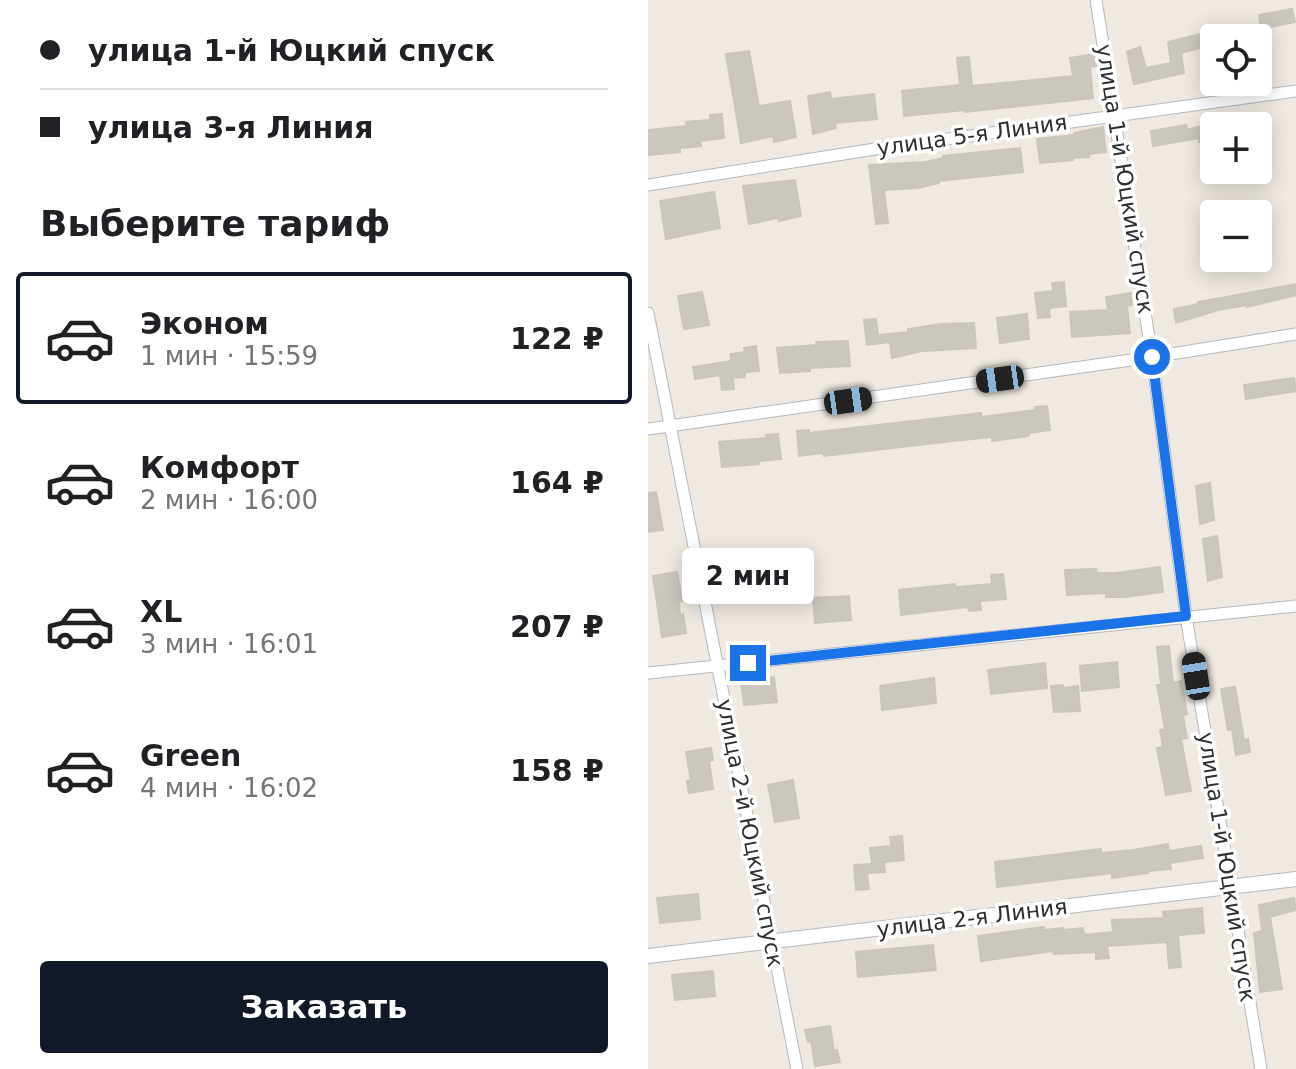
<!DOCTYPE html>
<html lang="ru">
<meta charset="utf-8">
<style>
body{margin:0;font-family:"DejaVu Sans",sans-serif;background:#f2f2f2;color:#202124;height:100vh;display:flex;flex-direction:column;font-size:30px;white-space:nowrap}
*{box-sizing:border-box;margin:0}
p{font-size:26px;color:#757577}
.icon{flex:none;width:44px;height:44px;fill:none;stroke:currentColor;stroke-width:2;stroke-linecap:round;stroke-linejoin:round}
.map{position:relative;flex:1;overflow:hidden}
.sheet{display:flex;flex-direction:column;background:#fff;width:648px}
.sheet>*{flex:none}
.guide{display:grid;align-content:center;height:176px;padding:0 40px;background:#fff}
.buttons{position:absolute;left:552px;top:24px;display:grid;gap:16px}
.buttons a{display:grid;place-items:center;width:72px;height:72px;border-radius:8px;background:#fff;box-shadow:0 4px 20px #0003;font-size:40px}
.end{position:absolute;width:36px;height:36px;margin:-18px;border:10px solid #1a73e8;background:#fff;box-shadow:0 0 0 4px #fff}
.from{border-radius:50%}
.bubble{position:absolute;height:56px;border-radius:8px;background:#fff;box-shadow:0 4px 20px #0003;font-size:26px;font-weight:700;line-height:56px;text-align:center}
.car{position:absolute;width:24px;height:48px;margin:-24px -12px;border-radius:10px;box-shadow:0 0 6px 2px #0007;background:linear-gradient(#222 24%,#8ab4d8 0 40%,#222 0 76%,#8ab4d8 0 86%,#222 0)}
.guide b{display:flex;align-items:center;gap:28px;height:76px;font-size:30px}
.guide b+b{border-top:2px solid #e0e0e0}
.guide i{width:20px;height:20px;background:#202124}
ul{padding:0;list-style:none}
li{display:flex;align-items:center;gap:24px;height:132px;margin:0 16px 12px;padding:0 24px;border:4px solid transparent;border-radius:8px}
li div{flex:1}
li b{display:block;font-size:30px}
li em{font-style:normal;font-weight:700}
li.active{border-color:#111827}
li>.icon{width:72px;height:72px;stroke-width:1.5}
h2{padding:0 40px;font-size:36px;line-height:96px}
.action{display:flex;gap:16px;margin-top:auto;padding:16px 40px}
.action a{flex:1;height:92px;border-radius:8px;background:#111827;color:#fff;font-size:32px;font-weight:700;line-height:92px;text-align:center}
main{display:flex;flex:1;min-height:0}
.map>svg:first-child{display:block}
</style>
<main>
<section class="sheet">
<div class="guide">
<b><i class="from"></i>улица 1-й Юцкий спуск</b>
<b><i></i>улица 3-я Линия</b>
</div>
<h2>Выберите тариф</h2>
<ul>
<li class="active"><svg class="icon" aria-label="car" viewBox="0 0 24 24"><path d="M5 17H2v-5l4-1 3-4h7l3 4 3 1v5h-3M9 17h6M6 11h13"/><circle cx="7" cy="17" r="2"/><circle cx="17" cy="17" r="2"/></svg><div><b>Эконом</b><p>1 мин · 15:59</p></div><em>122 ₽</em></li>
<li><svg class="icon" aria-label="car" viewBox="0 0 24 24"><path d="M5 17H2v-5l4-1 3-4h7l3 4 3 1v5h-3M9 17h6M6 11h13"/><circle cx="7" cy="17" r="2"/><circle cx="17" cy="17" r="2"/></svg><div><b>Комфорт</b><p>2 мин · 16:00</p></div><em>164 ₽</em></li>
<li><svg class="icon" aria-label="car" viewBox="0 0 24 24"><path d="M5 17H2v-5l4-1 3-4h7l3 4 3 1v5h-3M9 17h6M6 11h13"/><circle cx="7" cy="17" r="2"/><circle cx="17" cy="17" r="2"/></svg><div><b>XL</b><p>3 мин · 16:01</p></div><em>207 ₽</em></li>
<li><svg class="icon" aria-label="car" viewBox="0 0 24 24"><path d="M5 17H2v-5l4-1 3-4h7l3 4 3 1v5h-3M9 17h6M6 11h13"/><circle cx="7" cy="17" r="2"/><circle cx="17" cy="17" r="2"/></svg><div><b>Green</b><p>4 мин · 16:02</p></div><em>158 ₽</em></li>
</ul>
<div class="action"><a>Заказать</a></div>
</section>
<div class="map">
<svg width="648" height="1069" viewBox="0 0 648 1069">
<rect width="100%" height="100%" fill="#efe9e1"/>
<path fill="#cbc7bf" stroke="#cbc5ba" stroke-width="2" d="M644 9 647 22 613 29 611 15Z
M557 33 559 46 533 53 536 73 486 84 479 52 492 47 498 68 523 63 520 42Z
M101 51 111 106 142 101 148 137 126 142 125 136 93 143 78 54Z
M447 54 449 66 442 67 445 98 317 112V110L256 116 254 91 312 85 309 58 321 57 324 86 425 76 422 58Z
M182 92 183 99 226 94 229 119 187 123 188 128 165 134 160 96Z
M74 114 76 138 52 141 53 146 32 148V152L0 155V130L39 126 38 122 62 120V115Z
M560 124 563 140 551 142V138L505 146 503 131 538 125 539 130Z
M455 127 458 152 441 154V157L425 158V160L392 163 389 139 426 135V133Z
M372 148 375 172 291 181V183L270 188 236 190 240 223 228 224 221 165 277 162 295 158V156Z
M147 180 153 216 131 221 130 218 101 224 95 186Z
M66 192 72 228 18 239 12 201Z
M416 282 418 306 401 308 402 317 390 318 387 293 405 291 404 283Z
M648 284V295L599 307V305L570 310 528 323 526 309 550 304V302Z
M54 292 61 325 36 329 30 296Z
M483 293 484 305 479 306 482 333 424 337 422 312 460 310 458 297Z
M379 314 381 339 352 343 349 318Z
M228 319 230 335 260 332V329L293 324 326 323 328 348 274 351 244 358 242 342 219 345 216 320Z
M200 341 202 366 162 368V371L132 373 129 348 169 345 168 342Z
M108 346 111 371 97 372V377L85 378 86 389 74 390 72 375 47 379 45 367 83 361V354L97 352 96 348Z
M646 378 648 391 598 399 596 385Z
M399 406 402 430 381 433V436L344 441V437L305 441 176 456 175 453 151 456 149 431 161 430V433L333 413 334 417 388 410 387 407Z
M130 434 133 459 111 461V464L74 467 71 442 119 438 118 435Z
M562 483 566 520 552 524 548 486Z
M8 492 15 530 0 532V493Z
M569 536 574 577 560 581 555 539Z
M512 567 515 592 477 597H458V593L419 595 417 570 448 569 449 573H468Z
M29 572 34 601 31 602 32 615 35 614 38 633 14 637 5 576Z
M355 574 358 599 332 601 333 610 321 611 320 607 253 615 251 590 307 584 308 587 344 584 343 575Z
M201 596 203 620 167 623 165 598Z
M521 646 525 683 533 681 539 714 535 715 539 738 533 739 543 791 518 795 509 748 515 747 512 730 517 729 509 685H513L509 647Z
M469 662 471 687 434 691 432 666Z
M397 663 399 688 343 694 340 670Z
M126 677 129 702 96 705 93 681Z
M286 678 288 703 234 710 232 686Z
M415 685 416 688 430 686 432 711 406 712 403 686Z
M587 687 596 740 600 739 602 752 588 755 584 729 580 730 573 689Z
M63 748 65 760 61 761 65 789 41 793 39 781 43 780 38 752Z
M145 780 151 818 127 822 120 785Z
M254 836 256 860 236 862 237 872 219 873 221 889 208 890 206 865 224 864 222 848 243 846 242 837Z
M520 844 521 851 553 846 555 858 522 863 523 869 499 871 500 873 464 878V873L349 887 347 862 453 849V853L485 850Z
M50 894 52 919 12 923 9 898Z
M646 898 648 910 622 917 634 989 612 992 606 933 614 931 611 905Z
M554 908 556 933 530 935 533 967 521 968 519 942 459 946 461 958 448 959V952L406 954 405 951 333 961 330 936 396 927V930L415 928 416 930 435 928 436 935 465 932 464 920 516 918 515 912Z
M285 945 288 970 210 977 208 952Z
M65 971 67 996 27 1000 24 975Z
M182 1026 186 1051 189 1050 192 1062 167 1066 163 1041 160 1042 157 1030Z"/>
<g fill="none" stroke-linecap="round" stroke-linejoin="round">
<defs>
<path id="minor" d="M448 0 504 357 538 616 613 1069
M0 185 227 149 648 91
M0 313 149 1069
M0 429 504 357 648 334
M0 673 648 606"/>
<path id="tertiary" d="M0 956 648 879"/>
</defs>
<use href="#minor" stroke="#b4b7c1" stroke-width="13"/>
<use href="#tertiary" stroke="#b4b7c1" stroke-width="16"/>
<use href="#minor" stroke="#fff" stroke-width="11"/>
<use href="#tertiary" stroke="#fff" stroke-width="14"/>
</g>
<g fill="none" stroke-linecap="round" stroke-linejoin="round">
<path stroke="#1a73e8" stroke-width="10" d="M100 663 538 616 504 357"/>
</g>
<g text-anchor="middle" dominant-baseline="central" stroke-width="7" stroke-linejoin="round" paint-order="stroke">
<g font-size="22" fill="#2e2e2e" stroke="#fff">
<text transform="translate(324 135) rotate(-8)">улица 5-я Линия</text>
<text transform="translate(477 179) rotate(81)">улица 1-й Юцкий спуск</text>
<text transform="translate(102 833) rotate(79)">улица 2-й Юцкий спуск</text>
<text transform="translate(579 867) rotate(81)">улица 1-й Юцкий спуск</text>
<text transform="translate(324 918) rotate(-7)">улица 2-я Линия</text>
</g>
</g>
</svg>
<div class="buttons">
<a><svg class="icon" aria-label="locate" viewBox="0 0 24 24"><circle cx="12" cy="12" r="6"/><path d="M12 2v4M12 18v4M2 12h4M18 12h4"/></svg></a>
<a>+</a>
<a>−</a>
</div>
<i class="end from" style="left:504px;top:357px"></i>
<i class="end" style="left:100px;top:663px"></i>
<div class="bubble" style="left:34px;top:548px;width:132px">2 мин</div>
<i class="car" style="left:352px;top:379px;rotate:262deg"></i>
<i class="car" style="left:200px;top:401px;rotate:82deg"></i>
<i class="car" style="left:548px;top:676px;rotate:351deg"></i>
</div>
</main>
